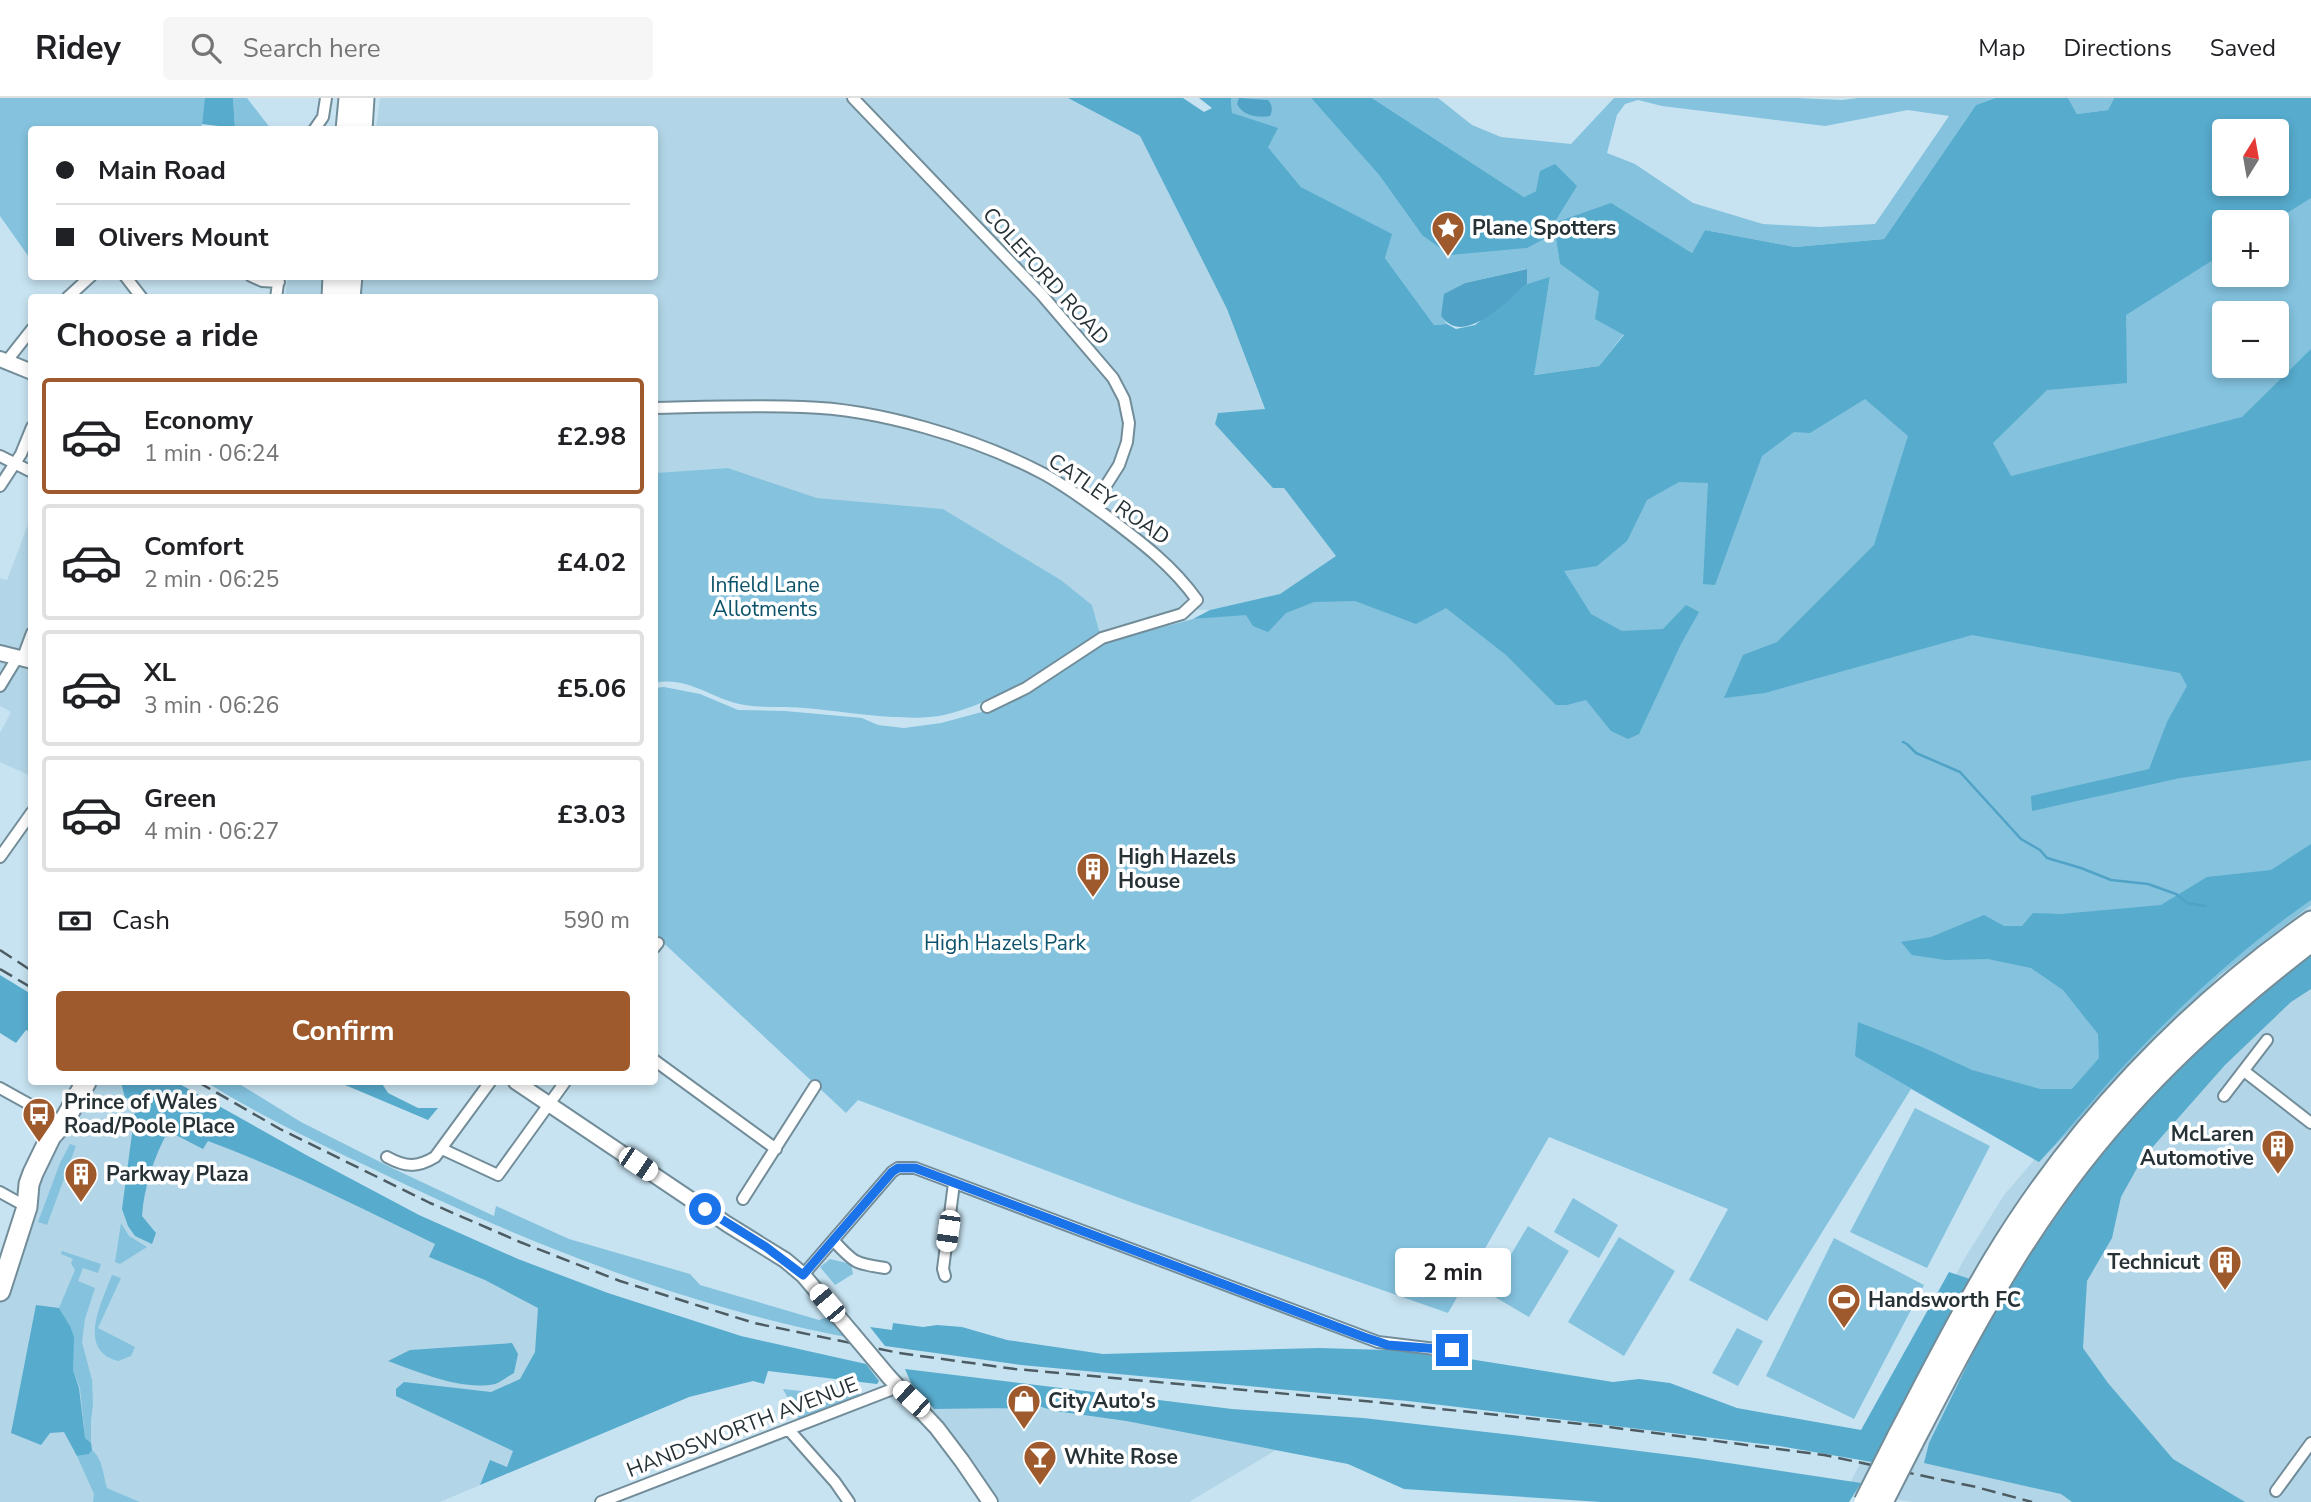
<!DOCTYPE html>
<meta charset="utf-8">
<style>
body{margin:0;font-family:"Nunito Sans",sans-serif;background:#f6f6f6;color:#202124;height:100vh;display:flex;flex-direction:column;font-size:26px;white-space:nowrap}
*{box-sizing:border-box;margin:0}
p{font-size:23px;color:#757577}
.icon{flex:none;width:38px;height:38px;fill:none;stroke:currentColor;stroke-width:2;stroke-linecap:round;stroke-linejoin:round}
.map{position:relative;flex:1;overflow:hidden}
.sheet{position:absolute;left:28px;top:196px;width:630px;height:791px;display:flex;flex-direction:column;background:#fff;border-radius:7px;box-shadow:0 4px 10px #0003}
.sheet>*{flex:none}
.banner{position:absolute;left:28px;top:28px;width:630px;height:154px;border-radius:7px;box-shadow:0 4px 10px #0003;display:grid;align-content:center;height:154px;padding:0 28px;background:#fff}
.needle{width:46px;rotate:11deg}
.fabs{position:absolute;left:2212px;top:21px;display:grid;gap:14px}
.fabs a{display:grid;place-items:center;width:77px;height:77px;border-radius:7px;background:#fff;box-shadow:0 4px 10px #0003;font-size:35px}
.end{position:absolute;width:32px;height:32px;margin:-16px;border:9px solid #1a73e8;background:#fff;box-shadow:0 0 0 4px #fff}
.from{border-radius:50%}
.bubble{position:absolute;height:49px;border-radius:7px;background:#fff;box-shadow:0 4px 10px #0003;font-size:23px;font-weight:700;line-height:49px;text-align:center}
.car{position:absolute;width:21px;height:42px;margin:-21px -10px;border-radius:9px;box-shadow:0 0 5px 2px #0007;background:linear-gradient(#fff 24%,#345 0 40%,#fff 0 76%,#345 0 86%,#fff 0)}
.banner b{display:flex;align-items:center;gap:24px;height:66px;font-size:26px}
.banner b+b{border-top:2px solid #e0e0e0}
.banner i{width:18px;height:18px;background:#202124}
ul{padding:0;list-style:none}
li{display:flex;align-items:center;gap:21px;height:116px;margin:0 14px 10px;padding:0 14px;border:4px solid #e0e0e0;border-radius:7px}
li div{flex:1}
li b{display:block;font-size:26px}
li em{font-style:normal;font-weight:700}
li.active{border-color:#9e5a2c}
li>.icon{width:63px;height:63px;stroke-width:1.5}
h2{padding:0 28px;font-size:32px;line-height:84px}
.pay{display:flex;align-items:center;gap:18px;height:77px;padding:0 28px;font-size:26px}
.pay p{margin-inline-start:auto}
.primary-button{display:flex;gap:14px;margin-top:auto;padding:14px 28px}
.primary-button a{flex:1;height:80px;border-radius:7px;background:#9e5a2c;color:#fff;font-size:28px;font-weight:700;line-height:80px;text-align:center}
header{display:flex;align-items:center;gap:42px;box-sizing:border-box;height:98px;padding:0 35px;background:#fff;border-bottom:2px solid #e0e0e0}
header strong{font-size:33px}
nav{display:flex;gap:38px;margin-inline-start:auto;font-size:24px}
.search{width:490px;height:63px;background:#f6f6f6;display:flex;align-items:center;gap:18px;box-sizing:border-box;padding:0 24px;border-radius:7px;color:#757577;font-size:26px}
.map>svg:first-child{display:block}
</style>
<header>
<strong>Ridey</strong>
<div class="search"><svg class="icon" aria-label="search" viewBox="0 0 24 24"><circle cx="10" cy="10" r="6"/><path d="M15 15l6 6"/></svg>Search here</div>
<nav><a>Map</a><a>Directions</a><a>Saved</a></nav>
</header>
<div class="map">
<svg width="2311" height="1404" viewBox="0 0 2311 1404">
<rect width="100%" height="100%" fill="#c7e3f1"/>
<path fill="#b2d6e7" d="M380 0H1068L1140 38 1227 211 1265 312 1218 315 1284 389 1337 458 1280 496 1210 512 1178 511 1100 536 1092 507 1061 482 943 411 817 400 728 370 655 375 654 200H355L358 179 654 178V32L376 31Z
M288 179H324L322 199 285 200Z
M31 419V678L0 664V635L11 614 0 608V480L7 482Z
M2311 798V1404H1912L1846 1393 1963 1163 2004 1097 2086 1001 2179 906Z
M85 984H121L139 998 714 1268 689 1299 440 1404H140L107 1390 102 1404H0V1201L20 1095Z
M1038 1308 1055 1313 1126 1323 1276 1352 1189 1404H986L926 1316 934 1311 1029 1310Z"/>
<path fill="#84c2de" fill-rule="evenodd" d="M0 0H205L206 1 201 31 32 32 31 162 0 118Z
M233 0H247L271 31 235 30Z
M1231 0H1311L1379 77 1422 137 1555 134 1560 166 1599 194 1624 236 1599 268 1533 277 1550 180 1527 186 1526 171 1465 185 1445 196 1441 218 1447 226 1434 227 1385 160 1391 136 1301 89 1268 49 1232 15Z
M1372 0H1438L1472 27 1501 39 1571 46 1614 0H1797L1842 2 1858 0H1995L1976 7 1884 141 1795 149 1705 132 1692 155 1611 106 1553 126 1536 93 1524 99ZM1638 2 1662 8 1825 28 1908 12 1949 18 1875 126 1819 129 1763 126 1693 105 1635 66 1607 55 1617 17 1625 6Z
M2068 0H2114L2108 12 2077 16Z
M2311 65V807L2220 877 2039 1064 1911 991 1767 1223 1689 1182 1728 1111 1549 1039 1448 1215 1133 1105 858 1002 846 1015 655 837 654 590 664 589 700 596 738 612 785 613 862 620 878 627 904 630 941 625 993 611 1104 545 1193 521 1246 516 1859 285 2277 86ZM2224 124H2277V177H2224ZM2224 215H2277V268H2224Z
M728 370 817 400 943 411 1061 482 1092 507 1100 536C1050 568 1002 603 944 617 909 625 842 613 805 610 787 608 769 610 752 608 717 606 690 577 655 585V375Z
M206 984H236L301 1024 392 1070 494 1118 496 1108 569 1141 690 1176 700 1187 819 1222 827 1219 831 1220 846 1239C681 1207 522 1143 371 1070 314 1043 259 1017 206 984Z
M1915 1010 1990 1048 1927 1170 1850 1134Z
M70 1046 76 1048 47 1127 38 1124 60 1065Z
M1573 1100 1618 1127 1599 1160 1554 1134Z
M121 1125 129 1138 147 1149 120 1166 115 1164Z
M1528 1128 1569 1153 1529 1219 1488 1195Z
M1619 1139 1675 1173 1624 1258 1568 1224Z
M1834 1140 1924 1187 1854 1321 1766 1278Z
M62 1153 101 1166 98 1175 83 1170 78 1183 95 1190 85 1221 82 1244 92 1282 93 1306 91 1323V1345L85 1340 80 1290 73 1272 70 1228 59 1210 75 1172 71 1165 73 1161 61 1156Z
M830 1161 851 1166 853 1176 835 1187 820 1169Z
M112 1177 121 1180 98 1230 135 1249 131 1258 118 1263C76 1252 102 1204 112 1177Z
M1737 1230 1763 1243 1738 1288 1712 1275Z
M783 1291 836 1297 856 1292 864 1303 800 1323Z
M92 1352C103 1361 103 1377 107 1390L140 1404H93L94 1396 77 1358 89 1356Z"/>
<path fill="#57abcd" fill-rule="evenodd" d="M205 0H233L235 30 202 26Z
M1068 0H1183L1204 14 1212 10 1199 0H1231L1232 15 1278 30 1268 49 1301 89 1392 136 1385 160 1434 227 1447 226 1456 231 1475 227 1527 186 1550 179 1534 277 1599 268 1624 237 1595 221 1599 194 1560 166 1555 135 1527 150 1450 157 1422 137 1379 77 1311 0H1372L1524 99 1536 93 1540 73 1555 66 1577 88 1554 125 1611 105 1692 155 1705 132 1795 149 1884 141 1976 7 1995 0H2068L2077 16 2108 12 2114 0H2311V100L2272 124H2224V155L2126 217 2127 285 2047 292 1993 345 2011 378 2242 319 2311 251V662L2180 680 2032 713 2031 698 2149 671 2167 624 2187 588 2180 575 1972 537 1765 595 1724 600 1743 557 1777 544 1874 447 1908 338 1865 301 1810 335 1794 334 1762 358 1715 487 1703 486 1708 385 1679 384 1647 402 1627 443 1597 468 1564 473 1591 516 1622 533 1663 531 1686 507 1699 514 1681 546 1639 636 1628 641 1611 633 1586 602 1567 607H1556L1506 557 1446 510 1416 526 1355 503 1314 504 1286 515 1268 534 1253 528 1246 517 1193 521 1210 512 1280 496 1336 458 1284 390H1273L1215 326 1218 315 1265 311 1227 211 1140 38ZM2224 33H2277V86H2224Z
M2311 746V802C2241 851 2178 909 2120 972 2092 1002 2067 1034 2039 1064L1855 958 1858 924 1922 949 1972 972 2040 991H2072L2099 960 2098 936 2063 892 2031 870 1988 861 1945 862 1912 857 1901 844 1931 839 1984 817 2004 828H2022L2033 815 2061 816 2161 807 2207 779 2271 772Z
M2311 857V891L2291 904 2225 967 2142 1061 2121 1099 2112 1140 2087 1183 2083 1250 2108 1285 2173 1361 2245 1404H2072L2061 1396 1924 1365 1929 1345 2001 1198 2100 1056 2189 958Z
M0 877 31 896V934L26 932 16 945 0 935Z
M121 984H176L308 1058 419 1117 518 1161 608 1195 741 1238 866 1266 879 1283 877 1286 768 1273 764 1286 753 1283 689 1299 480 1387 490 1362 507 1369 513 1353 396 1298V1291L404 1284 491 1294 520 1281 535 1254 538 1210 485 1182 429 1159 435 1146C360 1109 286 1072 208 1043L203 1051 168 1033C154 1059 144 1089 142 1118L156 1135 152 1146 135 1138 128 1128 122 1111 135 1013 151 1010V1003L125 1000Z
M338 984H369L376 986 381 984 388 995 418 1010H438L428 1022Z
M1949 1174 1970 1181 1944 1234 1872 1364 1779 1348 1408 1303 1021 1267 885 1248 870 1229 892 1232 893 1225 923 1229 937 1227 962 1229 1007 1242 1103 1256 1319 1250 1419 1253 1613 1284 1639 1281 1670 1285 1737 1310 1861 1332Z
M36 1207 59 1210 70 1228 74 1239 73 1272 79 1290 85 1340 91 1345 92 1352 89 1356 77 1358 64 1334 50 1335 41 1347 11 1335Z
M512 1245 518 1256 514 1275C508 1278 501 1284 495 1286 462 1293 418 1274 388 1263L410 1252Z
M905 1271 1232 1311 1363 1320 1521 1338 1695 1360 1861 1385 1849 1404H1601L1404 1391 1348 1366 1126 1323 1055 1313 1038 1308 1029 1310 934 1311 912 1287Z"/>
<path fill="#50a3c6" d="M1239 0 1268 2C1272 6 1273 12 1270 18 1258 20 1243 18 1237 6Z
M1527 171V186C1506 203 1464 250 1441 218L1444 196 1465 185Z"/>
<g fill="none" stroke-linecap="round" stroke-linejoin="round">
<path stroke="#50a3c6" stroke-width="2.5" d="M1903 644 1907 646 1916 655 1960 674 2021 741 2040 752 2047 760 2081 770 2111 782 2148 786 2176 796 2187 805 2206 808"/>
<defs>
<path id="street" d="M853 0 1042 197 1113 280 1124 301 1129 325 1127 344 1119 367 1093 408
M314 32 323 19 326 0
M125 178 142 200
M251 178 262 183 279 184
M67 200 91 178
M276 200 279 178
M6 264 32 231
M654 310C704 309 754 307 803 309 878 311 975 340 1042 375 1065 387 1087 404 1108 419 1141 444 1173 468 1197 502L1182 516 1102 540 1026 590 987 609
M0 358 32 374
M0 388 21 356 32 329
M22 562 32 535
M0 588 17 560
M0 759 32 714
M654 850 658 845
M654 962 776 1051
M2244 973 2311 1025
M0 990 63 1025
M2224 998 2267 942
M442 1051 498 1077 565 984
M387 1059C405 1069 417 1070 435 1059L490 984
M0 1094 27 1109
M743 1101 815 988
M834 1143C854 1165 856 1166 885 1170
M803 1177 892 1074 898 1070H915L1378 1244 1452 1253
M945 1178 943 1171 954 1085
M789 1332 835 1384 849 1404
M2276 1393 2311 1345
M601 1404 898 1289"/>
<path id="secondary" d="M0 261 32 274
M0 555 32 563
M516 984 727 1126 785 1162 803 1177 852 1235
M889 1279 937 1330 962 1363 990 1404"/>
<path id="highway" d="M346 32 349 0
M362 32 364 0
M332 200 333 178
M350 200 352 178
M0 1193 27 1109 29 1086 33 1075 51 1038 63 1025 86 984
M1897 1339C1928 1280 1958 1220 1993 1162 2073 1029 2184 912 2311 823
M1913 1345C1956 1262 1999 1179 2054 1102 2127 999 2211 921 2311 844"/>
</defs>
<use href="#street" stroke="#728d99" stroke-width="14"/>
<use href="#secondary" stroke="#728d99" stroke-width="18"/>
<use href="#highway" stroke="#728d99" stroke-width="23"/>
<use href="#street" stroke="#fff" stroke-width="10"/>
<use href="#secondary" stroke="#fff" stroke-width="14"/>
<use href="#highway" stroke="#fff" stroke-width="19"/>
<path stroke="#4d5c63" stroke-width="2.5" stroke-dasharray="14 7" stroke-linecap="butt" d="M0 852 32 873
M0 871 32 890
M198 984 280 1031 430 1105 520 1144 620 1183 754 1225 899 1255 1015 1271 1375 1304 1601 1328 1824 1357 1976 1389 2032 1404"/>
<defs>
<path id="secondary-bridge" d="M852 1235 889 1279"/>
<path id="highway-bridge" d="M1864 1404 1897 1339
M1883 1404 1913 1345"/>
</defs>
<use href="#secondary-bridge" stroke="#728d99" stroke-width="18" stroke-linecap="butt"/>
<use href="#highway-bridge" stroke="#728d99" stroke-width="23" stroke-linecap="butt"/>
<use href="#secondary-bridge" stroke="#fff" stroke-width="14"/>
<use href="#highway-bridge" stroke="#fff" stroke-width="19"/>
</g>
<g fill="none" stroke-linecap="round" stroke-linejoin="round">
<path stroke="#1a73e8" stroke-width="9" d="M705 1111 766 1149 803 1177 892 1074 898 1070H915L1364 1239 1388 1247 1452 1252"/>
</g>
<defs>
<symbol id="sight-pin" viewBox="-11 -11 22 30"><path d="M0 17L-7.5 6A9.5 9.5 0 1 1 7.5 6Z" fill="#9e5a2c" stroke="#fff"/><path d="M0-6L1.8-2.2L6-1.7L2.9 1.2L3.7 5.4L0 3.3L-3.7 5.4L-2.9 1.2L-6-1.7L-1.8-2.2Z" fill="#fff"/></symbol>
<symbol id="building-pin" viewBox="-11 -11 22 30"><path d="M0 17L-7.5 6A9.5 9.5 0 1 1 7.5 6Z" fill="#9e5a2c" stroke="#fff"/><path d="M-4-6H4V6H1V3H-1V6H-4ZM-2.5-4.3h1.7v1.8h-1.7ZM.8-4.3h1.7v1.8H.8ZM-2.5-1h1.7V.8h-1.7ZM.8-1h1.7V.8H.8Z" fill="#fff"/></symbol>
<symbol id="bus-pin" viewBox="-11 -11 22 30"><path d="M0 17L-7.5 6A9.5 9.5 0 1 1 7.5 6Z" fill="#9e5a2c" stroke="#fff"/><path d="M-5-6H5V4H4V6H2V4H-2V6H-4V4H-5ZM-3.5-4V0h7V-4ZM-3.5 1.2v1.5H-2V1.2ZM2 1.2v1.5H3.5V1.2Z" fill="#fff"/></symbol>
<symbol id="stadium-pin" viewBox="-11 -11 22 30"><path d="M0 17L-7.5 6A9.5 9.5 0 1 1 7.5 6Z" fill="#9e5a2c" stroke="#fff"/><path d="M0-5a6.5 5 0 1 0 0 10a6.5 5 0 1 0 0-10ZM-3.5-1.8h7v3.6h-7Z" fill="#fff"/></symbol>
<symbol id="shop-pin" viewBox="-11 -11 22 30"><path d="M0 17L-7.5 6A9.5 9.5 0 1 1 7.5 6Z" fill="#9e5a2c" stroke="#fff"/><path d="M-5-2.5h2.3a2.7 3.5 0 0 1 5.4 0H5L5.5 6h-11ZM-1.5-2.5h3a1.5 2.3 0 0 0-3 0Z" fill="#fff"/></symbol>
<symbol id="bar-pin" viewBox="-11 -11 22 30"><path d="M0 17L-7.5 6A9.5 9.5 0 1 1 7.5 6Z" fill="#9e5a2c" stroke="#fff"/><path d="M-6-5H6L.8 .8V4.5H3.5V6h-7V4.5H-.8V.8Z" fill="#fff"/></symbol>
</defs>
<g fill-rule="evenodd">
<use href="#sight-pin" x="1429" y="111" width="38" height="52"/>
<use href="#building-pin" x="1074" y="752" width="38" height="52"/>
<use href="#bus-pin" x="20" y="997" width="38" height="52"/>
<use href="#building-pin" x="2259" y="1029" width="38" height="52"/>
<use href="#building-pin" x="62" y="1057" width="38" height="52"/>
<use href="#building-pin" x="2206" y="1145" width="38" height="52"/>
<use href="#stadium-pin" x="1825" y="1183" width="38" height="52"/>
<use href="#shop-pin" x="1005" y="1284" width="38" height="52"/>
<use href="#bar-pin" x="1021" y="1340" width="38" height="52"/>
</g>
<g text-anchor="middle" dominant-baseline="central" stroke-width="7" stroke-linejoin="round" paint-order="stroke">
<g font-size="21" font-weight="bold" fill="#273237" stroke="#fff" text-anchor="start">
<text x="1472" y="130">Plane Spotters</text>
<text x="1118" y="759">High Hazels<tspan x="1118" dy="24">House</tspan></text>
<text x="64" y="1004">Prince of Wales<tspan x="64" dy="24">Road/Poole Place</tspan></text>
<text x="2254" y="1036" text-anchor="end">McLaren<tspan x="2254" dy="24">Automotive</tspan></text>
<text x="106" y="1076">Parkway Plaza</text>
<text x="2200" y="1164" text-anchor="end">Technicut</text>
<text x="1868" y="1202">Handsworth FC</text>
<text x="1048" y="1303">City Auto's</text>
<text x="1064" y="1359">White Rose</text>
</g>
<g font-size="21" fill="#273237" stroke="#fff">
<text transform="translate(1046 178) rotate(48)">COLEFORD ROAD</text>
<text transform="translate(1109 401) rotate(35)">CATLEY ROAD</text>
<text transform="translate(742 1329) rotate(-21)">HANDSWORTH AVENUE</text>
</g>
<g font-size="21" fill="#0b526a" stroke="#fff">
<text x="765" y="487">Infield Lane<tspan x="765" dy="24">Allotments</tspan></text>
<text x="1005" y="845">High Hazels Park</text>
</g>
</g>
</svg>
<div class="fabs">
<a><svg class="needle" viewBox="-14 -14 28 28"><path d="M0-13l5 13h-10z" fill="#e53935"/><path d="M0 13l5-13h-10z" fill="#757577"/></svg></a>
<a>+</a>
<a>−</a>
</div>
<i class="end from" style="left:705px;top:1111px"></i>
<i class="end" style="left:1452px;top:1252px"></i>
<div class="bubble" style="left:1395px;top:1150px;width:116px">2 min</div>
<i class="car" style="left:638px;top:1066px;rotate:124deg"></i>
<i class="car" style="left:948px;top:1133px;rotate:188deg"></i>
<i class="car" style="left:827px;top:1205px;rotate:320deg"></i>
<i class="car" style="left:911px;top:1301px;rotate:313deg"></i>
<div class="banner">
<b><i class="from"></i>Main Road</b>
<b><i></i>Olivers Mount</b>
</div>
<section class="sheet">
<h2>Choose a ride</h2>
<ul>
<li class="active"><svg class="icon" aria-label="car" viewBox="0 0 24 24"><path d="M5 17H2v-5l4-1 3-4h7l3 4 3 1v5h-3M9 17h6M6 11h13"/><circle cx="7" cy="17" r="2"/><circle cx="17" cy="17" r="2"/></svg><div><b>Economy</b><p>1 min · 06:24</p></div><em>£2.98</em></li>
<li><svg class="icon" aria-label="car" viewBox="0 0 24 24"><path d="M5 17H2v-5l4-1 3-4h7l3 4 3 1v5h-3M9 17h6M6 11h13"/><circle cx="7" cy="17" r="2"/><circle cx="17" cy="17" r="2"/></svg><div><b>Comfort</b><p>2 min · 06:25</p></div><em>£4.02</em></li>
<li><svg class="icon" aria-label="car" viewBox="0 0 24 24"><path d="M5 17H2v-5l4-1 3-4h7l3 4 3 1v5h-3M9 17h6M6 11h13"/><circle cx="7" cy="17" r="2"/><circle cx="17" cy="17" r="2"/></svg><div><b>XL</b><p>3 min · 06:26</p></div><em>£5.06</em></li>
<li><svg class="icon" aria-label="car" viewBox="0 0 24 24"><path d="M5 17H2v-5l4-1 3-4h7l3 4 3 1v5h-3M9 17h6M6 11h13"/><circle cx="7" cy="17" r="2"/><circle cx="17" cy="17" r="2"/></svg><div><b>Green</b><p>4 min · 06:27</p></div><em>£3.03</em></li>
</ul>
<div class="pay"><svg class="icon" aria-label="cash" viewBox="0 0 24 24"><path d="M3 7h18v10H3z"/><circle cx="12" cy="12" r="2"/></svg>Cash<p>590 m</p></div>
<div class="primary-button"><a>Confirm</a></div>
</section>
</div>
